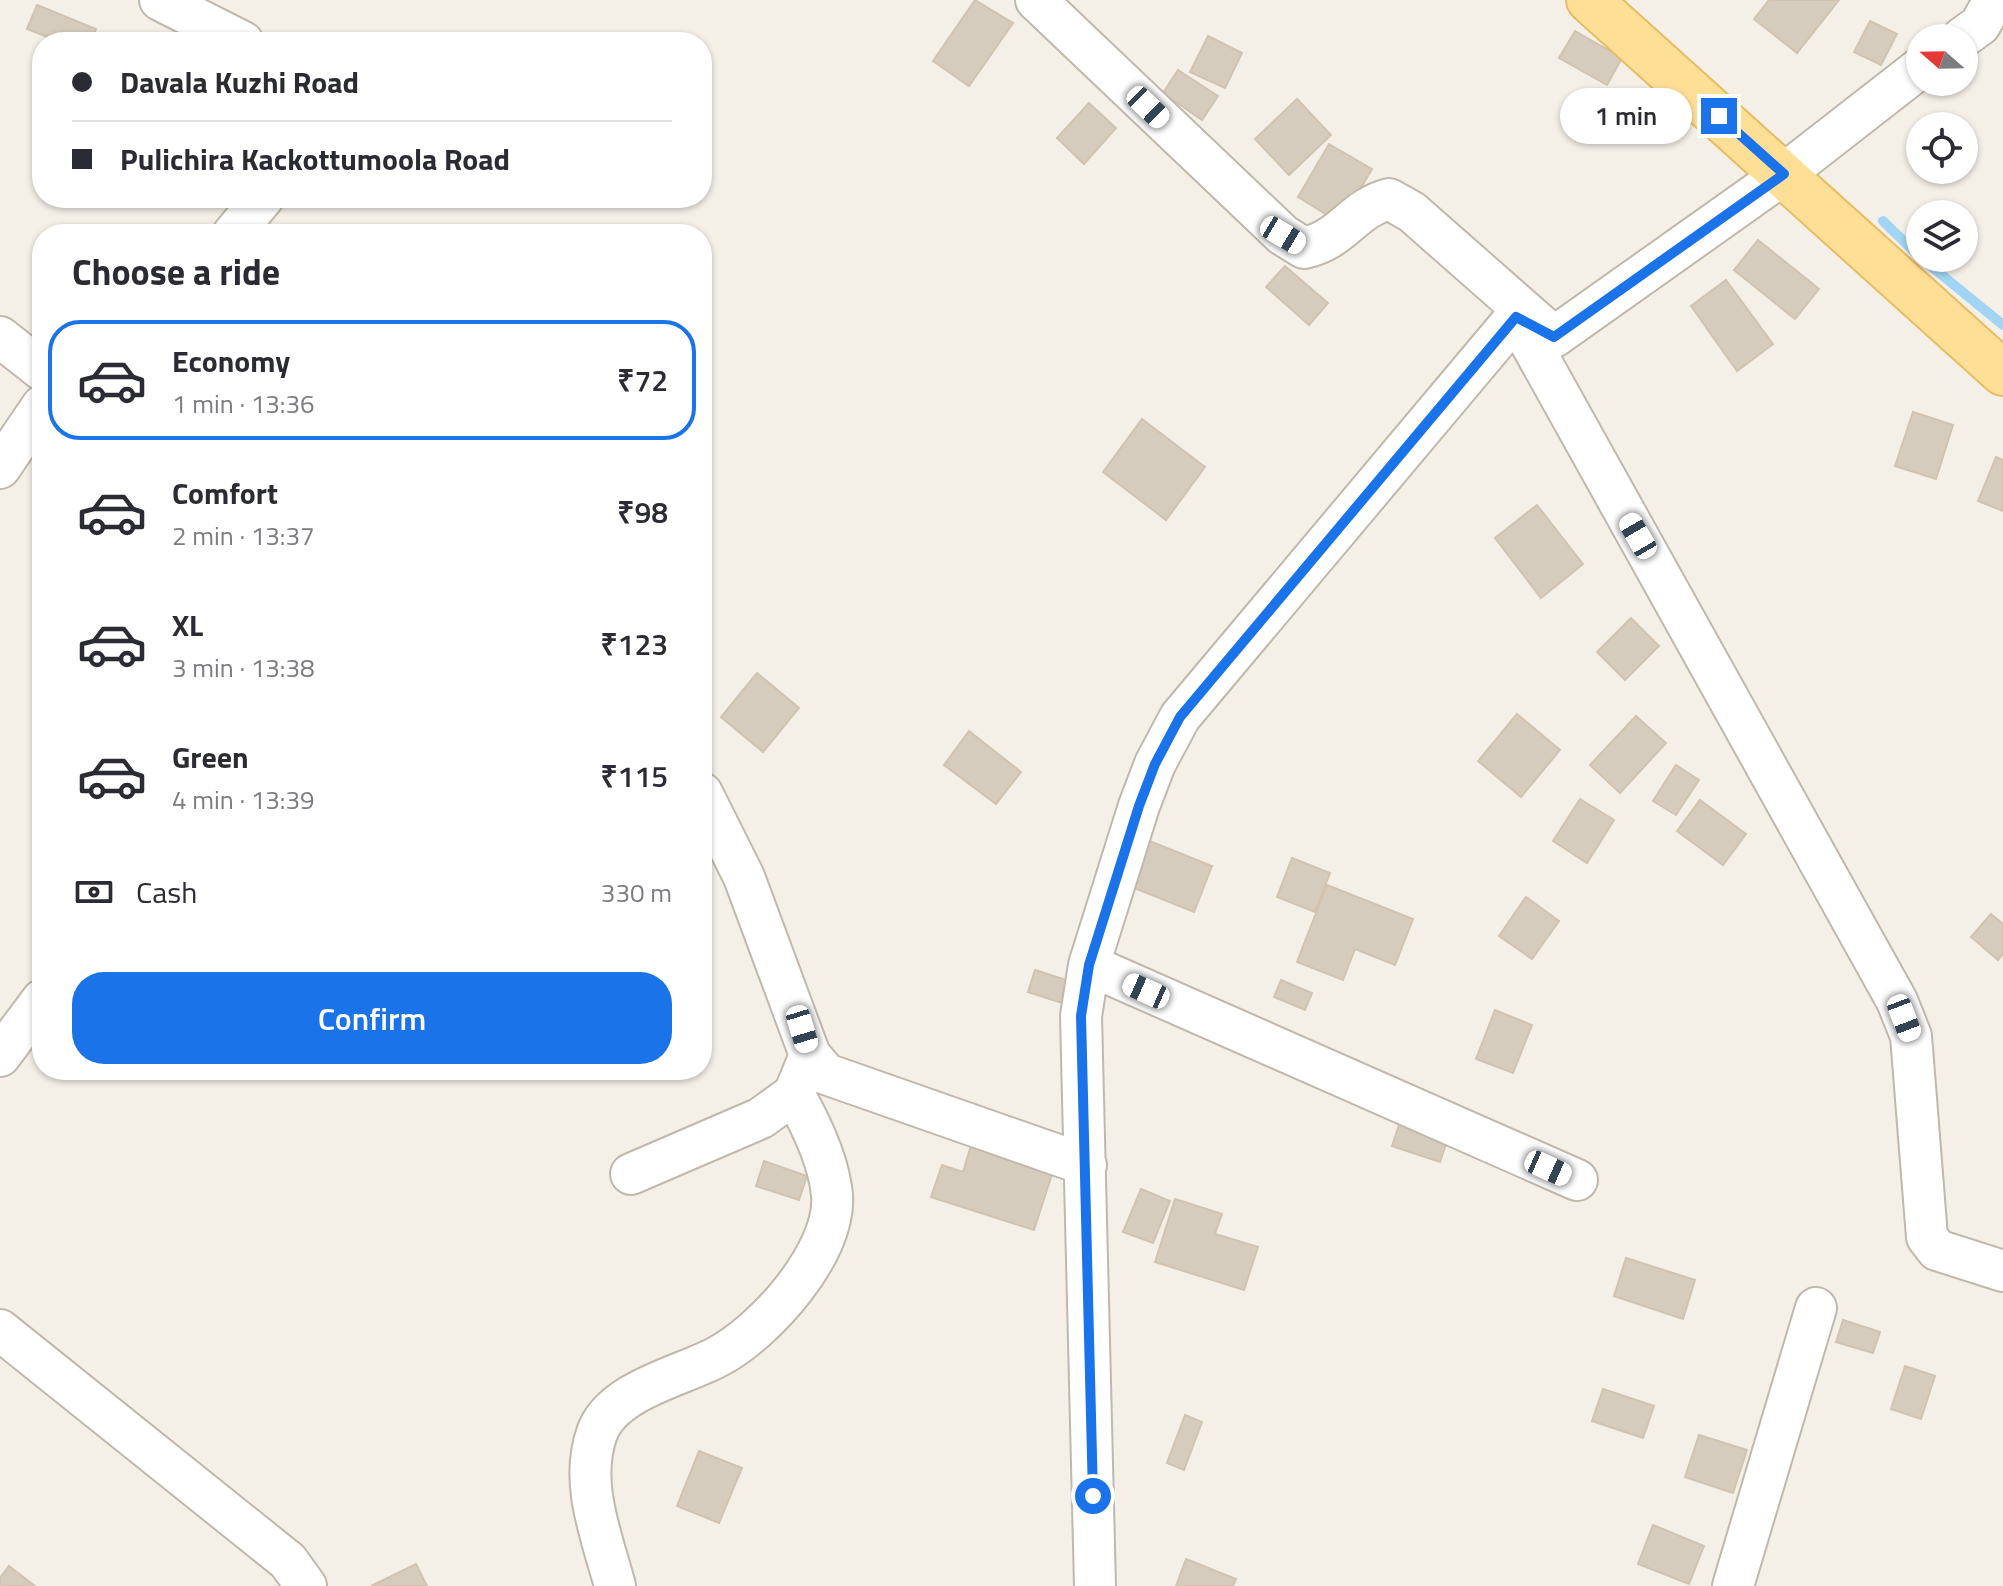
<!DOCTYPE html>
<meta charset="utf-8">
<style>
body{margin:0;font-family:"Titillium Web",sans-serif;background:#f2f2f3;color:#2b2b33;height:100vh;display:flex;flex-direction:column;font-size:30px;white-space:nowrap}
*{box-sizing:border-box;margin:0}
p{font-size:26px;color:#7c7c81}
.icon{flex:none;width:44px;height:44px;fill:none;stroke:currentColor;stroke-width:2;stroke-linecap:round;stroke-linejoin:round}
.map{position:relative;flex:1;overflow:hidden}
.details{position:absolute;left:32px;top:224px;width:680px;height:856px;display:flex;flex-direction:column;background:#fff;border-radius:32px;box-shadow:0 2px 6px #0004}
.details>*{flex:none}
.banner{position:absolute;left:32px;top:32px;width:680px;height:176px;border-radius:32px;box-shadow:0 2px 6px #0004;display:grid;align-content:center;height:176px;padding:0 40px;background:#fff}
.needle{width:52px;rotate:290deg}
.buttons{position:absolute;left:1906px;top:24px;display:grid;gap:16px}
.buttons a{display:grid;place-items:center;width:72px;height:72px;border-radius:50%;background:#fff;box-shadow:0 2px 6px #0004;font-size:40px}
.end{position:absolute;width:36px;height:36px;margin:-18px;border:10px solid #1a73e8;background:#fff;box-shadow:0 0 0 4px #fff}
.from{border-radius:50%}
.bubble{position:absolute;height:56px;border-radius:28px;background:#fff;box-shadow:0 2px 6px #0004;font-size:26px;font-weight:600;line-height:56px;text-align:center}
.car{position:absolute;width:24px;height:48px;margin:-24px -12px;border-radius:10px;box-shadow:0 0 6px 2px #0007;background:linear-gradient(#fff 24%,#345 0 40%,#fff 0 76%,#345 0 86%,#fff 0)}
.banner b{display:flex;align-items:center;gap:28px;height:76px;font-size:30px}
.banner b+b{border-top:2px solid #e1e1e2}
.banner i{width:20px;height:20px;background:#2b2b33}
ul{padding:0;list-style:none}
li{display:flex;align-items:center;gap:24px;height:120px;margin:0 16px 12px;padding:0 24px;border:4px solid transparent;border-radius:32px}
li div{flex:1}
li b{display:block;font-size:30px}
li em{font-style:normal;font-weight:600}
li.current{border-color:#1a73e8}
li>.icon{width:72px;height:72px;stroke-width:1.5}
h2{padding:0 40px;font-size:36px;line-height:96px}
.pay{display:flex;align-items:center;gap:20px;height:88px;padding:0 40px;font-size:30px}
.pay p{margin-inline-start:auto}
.cta{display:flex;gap:16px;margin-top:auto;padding:16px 40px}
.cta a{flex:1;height:92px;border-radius:32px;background:#1a73e8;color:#fff;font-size:32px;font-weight:600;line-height:92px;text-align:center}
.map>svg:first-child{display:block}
</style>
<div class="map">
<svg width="2003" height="1586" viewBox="0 0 2003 1586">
<rect width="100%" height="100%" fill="#f4f0e8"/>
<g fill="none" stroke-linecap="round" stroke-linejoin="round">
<path stroke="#a2d4f3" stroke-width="10" d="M1883 221 1920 257
M1921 258 2003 325"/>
</g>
<path fill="#d6ccbd" stroke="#d1c3b0" stroke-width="2" d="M975 0 1013 23 969 86 933 61Z
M1769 0H1839L1797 53 1754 19Z
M37 5 96 29 91 42H60L27 29Z
M1870 21 1897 34 1881 65 1854 52Z
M1575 31 1622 58 1607 85 1559 58Z
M1208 36 1242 53 1225 88 1190 72Z
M1178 70 1218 96 1202 120 1163 93Z
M1297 99 1331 135 1289 175 1255 139Z
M1089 103 1116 128 1084 164 1057 138Z
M1329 144 1372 169 1340 223 1298 197Z
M1758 240 1819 289 1795 319 1734 270Z
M1285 266 1328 303 1309 325 1266 287Z
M1726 280 1773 344 1737 371 1691 306Z
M1913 412 1953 425 1936 479 1895 466Z
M1142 419 1205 467 1166 520 1103 472Z
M1996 457 2003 460V511L1978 501Z
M1537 505 1583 564 1541 598 1495 538Z
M1631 618 1659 646 1625 680 1597 652Z
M757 673 799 708 763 752 721 717Z
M1517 714 1560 750 1521 797 1478 761Z
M1636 716 1666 743 1620 793 1590 765Z
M969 731 1021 772 996 804 944 765Z
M1676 765 1699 780 1676 815 1653 801Z
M1580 799 1614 820 1587 863 1553 841Z
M1700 800 1746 834 1723 865 1677 831Z
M1142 838 1212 866 1194 912 1124 884Z
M1292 858 1330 873 1315 912 1277 897Z
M1327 885 1413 919 1395 965 1355 949 1343 980 1297 962Z
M1526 897 1559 921 1532 959 1499 936Z
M1991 914 2003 924V954L1998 960 1971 937Z
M1035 970 1069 981 1062 1003 1028 992Z
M1281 980 1312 993 1305 1010 1274 997Z
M1495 1010 1532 1025 1513 1073 1476 1059Z
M1405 1107 1453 1123 1440 1162 1392 1146Z
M975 1132 1057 1159 1034 1230 931 1197 942 1165 963 1172Z
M764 1161 807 1176 799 1200 756 1186Z
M1141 1189 1170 1201 1153 1243 1123 1232Z
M1175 1199 1222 1214 1215 1234 1258 1247 1244 1290 1155 1262Z
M1626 1258 1695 1280 1683 1319 1614 1296Z
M1843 1320 1880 1332 1873 1353 1836 1342Z
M1905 1366 1935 1376 1921 1419 1891 1409Z
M1603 1389 1654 1406 1643 1438 1592 1421Z
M1185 1415 1202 1422 1184 1470 1167 1463Z
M1699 1435 1747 1450 1733 1493 1685 1477Z
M699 1451 742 1468 719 1523 677 1506Z
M1653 1525 1704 1546 1689 1584 1638 1564Z
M1186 1559 1236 1579 1233 1586H1176Z
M416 1564 427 1586H371Z
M9 1566 35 1586H0V1578Z"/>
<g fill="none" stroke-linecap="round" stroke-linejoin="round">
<defs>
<path id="minor" d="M160 0 243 42
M1036 0 1283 235 1304 248C1344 239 1352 209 1389 199L1412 212 1545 329
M1962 38 1980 25 1994 0
M233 234 263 198
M1516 317 1897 1001 1911 1036 1927 1237 1937 1250 2003 1271
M0 337 42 370
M0 468 42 406
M702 793 744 877 810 1055 826 1074 1086 1165
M1089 965 1577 1180
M0 1056 42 1000
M631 1174 761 1118 794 1094
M0 1330 288 1561 306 1586
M615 1586C602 1537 579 1483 597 1433 612 1390 682 1376 717 1357 764 1333 837 1252 832 1195 829 1161 811 1124 794 1094L810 1055
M1095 1586 1081 1016 1089 965 1139 806 1155 764 1180 717 1516 317 1554 337 1784 174 1920 68
M1733 1586 1816 1308"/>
<path id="major" d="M1589 0 2003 373"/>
</defs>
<use href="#minor" stroke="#c0b8aa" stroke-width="44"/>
<use href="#major" stroke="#e7bc63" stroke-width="48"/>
<use href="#minor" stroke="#fff" stroke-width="40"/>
<use href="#major" stroke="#ffde96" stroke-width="44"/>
</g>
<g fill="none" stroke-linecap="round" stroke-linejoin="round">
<path stroke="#1a73e8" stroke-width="10" d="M1093 1496 1081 1016 1089 965 1139 806 1155 764 1180 717 1516 317 1554 337 1784 174 1719 116"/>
</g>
</svg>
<div class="buttons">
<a><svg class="needle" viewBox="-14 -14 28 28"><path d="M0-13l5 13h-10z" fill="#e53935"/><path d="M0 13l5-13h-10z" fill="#7c7c81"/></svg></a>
<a><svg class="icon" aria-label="locate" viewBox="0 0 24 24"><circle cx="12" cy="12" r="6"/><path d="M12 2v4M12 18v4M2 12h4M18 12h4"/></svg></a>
<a><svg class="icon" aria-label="layers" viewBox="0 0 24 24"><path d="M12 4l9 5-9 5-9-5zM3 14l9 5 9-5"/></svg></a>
</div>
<i class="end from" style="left:1093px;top:1496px"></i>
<i class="end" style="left:1719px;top:116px"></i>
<div class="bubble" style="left:1560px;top:88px;width:132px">1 min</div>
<i class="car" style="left:1148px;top:107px;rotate:134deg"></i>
<i class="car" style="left:1283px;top:235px;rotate:121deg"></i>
<i class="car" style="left:1638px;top:536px;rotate:330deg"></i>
<i class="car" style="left:1146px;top:991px;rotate:294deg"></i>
<i class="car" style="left:1904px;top:1018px;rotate:159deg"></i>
<i class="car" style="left:802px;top:1029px;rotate:163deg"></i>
<i class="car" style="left:1548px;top:1168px;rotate:114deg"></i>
<div class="banner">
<b><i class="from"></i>Davala Kuzhi Road</b>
<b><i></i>Pulichira Kackottumoola Road</b>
</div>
<section class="details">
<h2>Choose a ride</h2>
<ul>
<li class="current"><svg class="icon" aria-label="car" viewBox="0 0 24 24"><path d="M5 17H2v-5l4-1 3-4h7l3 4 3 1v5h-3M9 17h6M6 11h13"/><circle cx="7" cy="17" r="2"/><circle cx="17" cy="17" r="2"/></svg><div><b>Economy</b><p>1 min · 13:36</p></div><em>₹72</em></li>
<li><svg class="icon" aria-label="car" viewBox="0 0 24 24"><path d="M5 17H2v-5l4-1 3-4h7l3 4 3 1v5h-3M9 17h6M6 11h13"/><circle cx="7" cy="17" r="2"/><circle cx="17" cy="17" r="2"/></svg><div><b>Comfort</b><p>2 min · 13:37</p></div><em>₹98</em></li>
<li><svg class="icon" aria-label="car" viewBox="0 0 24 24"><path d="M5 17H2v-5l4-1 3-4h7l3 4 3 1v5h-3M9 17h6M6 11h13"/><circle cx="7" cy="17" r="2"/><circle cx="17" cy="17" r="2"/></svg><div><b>XL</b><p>3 min · 13:38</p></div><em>₹123</em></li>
<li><svg class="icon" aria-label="car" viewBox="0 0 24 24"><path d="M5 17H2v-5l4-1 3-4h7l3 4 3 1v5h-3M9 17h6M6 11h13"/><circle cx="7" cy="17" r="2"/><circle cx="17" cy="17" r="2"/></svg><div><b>Green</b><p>4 min · 13:39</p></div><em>₹115</em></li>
</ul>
<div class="pay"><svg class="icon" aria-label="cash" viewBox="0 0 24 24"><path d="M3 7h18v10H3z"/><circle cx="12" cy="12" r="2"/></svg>Cash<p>330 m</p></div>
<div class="cta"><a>Confirm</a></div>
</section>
</div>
